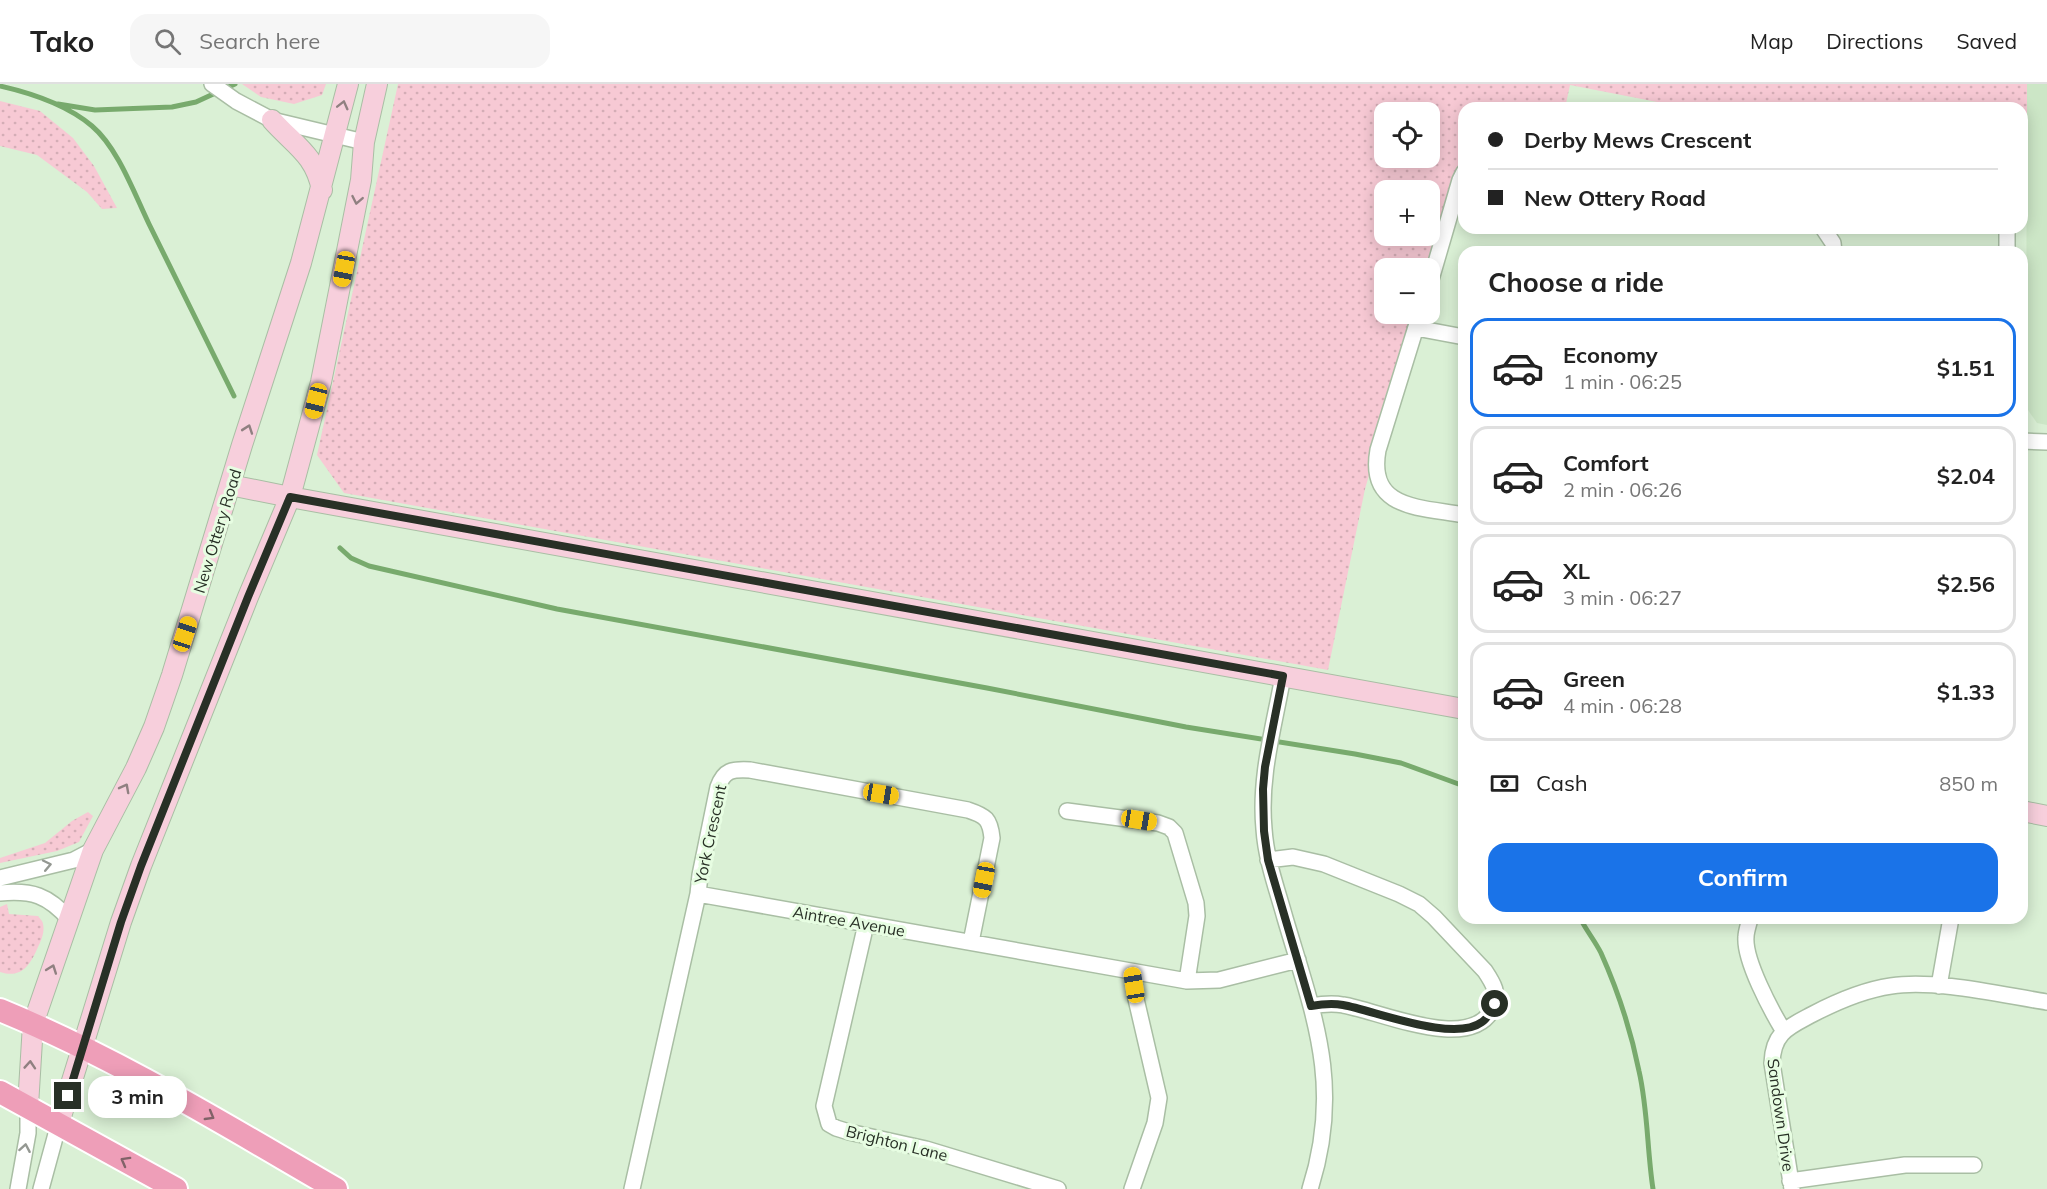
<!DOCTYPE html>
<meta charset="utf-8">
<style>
body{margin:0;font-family:Mulish,sans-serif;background:#f6f6f6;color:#222;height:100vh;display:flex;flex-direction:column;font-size:22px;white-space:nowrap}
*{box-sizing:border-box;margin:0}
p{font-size:20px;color:#767676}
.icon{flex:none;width:33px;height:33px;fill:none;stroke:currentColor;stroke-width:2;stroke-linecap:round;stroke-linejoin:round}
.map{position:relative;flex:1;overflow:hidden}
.sheet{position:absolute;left:1458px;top:162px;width:570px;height:678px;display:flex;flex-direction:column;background:#fff;border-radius:18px;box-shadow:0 3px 15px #0003}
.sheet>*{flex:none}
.top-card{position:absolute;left:1458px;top:18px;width:570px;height:132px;border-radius:18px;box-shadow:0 3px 15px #0003;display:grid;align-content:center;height:132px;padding:0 30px;background:#fff}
.controls{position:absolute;left:1374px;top:18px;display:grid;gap:12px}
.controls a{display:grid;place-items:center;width:66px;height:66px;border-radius:12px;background:#fff;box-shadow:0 3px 15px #0003;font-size:30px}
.end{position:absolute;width:27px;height:27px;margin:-14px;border:8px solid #283026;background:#fff;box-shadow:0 0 0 3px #fff}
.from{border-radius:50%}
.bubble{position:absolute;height:42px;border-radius:18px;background:#fff;box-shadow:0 3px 15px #0003;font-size:20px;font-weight:700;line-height:42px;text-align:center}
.car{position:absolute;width:18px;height:36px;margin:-18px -9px;border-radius:8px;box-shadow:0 0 4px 2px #0007;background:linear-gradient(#f5c518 24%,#345 0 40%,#f5c518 0 76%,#345 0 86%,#f5c518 0)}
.top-card b{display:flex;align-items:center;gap:21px;height:57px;font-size:22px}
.top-card b+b{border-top:2px solid #e0e0e0}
.top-card i{width:15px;height:15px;background:#222}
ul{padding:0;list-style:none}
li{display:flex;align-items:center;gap:18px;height:99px;margin:0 12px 9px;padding:0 18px;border:3px solid #e0e0e0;border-radius:18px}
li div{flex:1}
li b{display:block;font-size:22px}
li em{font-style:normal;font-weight:700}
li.on{border-color:#1a73e8}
li>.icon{width:54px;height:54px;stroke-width:1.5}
h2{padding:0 30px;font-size:27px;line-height:72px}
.pay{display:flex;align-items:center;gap:15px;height:66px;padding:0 30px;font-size:22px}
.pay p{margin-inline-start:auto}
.action{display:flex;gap:12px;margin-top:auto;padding:12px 30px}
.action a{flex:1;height:69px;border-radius:18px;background:#1a73e8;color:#fff;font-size:24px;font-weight:700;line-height:69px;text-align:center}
header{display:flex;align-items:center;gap:36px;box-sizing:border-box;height:84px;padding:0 30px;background:#fff;border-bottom:2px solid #e0e0e0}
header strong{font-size:28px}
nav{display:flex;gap:33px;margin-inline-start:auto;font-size:21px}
.search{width:420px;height:54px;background:#f6f6f6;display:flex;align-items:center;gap:15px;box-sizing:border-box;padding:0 21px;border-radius:18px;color:#767676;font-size:22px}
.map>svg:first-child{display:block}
</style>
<header>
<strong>Tako</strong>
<div class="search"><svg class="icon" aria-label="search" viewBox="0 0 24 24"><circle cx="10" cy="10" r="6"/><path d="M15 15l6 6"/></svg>Search here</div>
<nav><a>Map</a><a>Directions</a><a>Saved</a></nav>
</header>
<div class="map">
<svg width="2047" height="1105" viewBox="0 0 2047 1105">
<defs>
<pattern id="grass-dots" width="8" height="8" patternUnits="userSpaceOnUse" patternTransform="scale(1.5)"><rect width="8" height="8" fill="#f7c9d4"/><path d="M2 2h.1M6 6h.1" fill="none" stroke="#d4adb6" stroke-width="1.8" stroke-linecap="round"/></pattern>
</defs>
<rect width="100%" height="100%" fill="#daf0d5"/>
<path fill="#cce6c6" d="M2027 0H2047V341L2037 339 2026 323Z"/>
<path fill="url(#grass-dots)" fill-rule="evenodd" d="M242 0H326L322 11 294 20 261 13Z
M398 0H2027V54L2022 56V24H1688L1570 1 1565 24H1524L1501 20 1499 24H1464V68L1429 184H1384V230H1416L1365 405 1328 586 344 409 317 371ZM1384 28H1430V74H1384ZM1384 106H1430V152H1384Z
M0 17 40 27 73 54 94 82 117 124 102 125 87 108 37 71 0 62Z
M88 728 93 732 79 758 57 767 0 779V774L45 759 72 737Z
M7 820 9 830 38 832C40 835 43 837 43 840 45 848 41 857 38 863 30 881 22 895 0 888V823Z"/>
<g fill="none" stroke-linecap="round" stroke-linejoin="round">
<path stroke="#78aa6d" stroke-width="5" d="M0 2C31 9 67 21 92 42 118 64 134 109 149 140 177 197 206 255 234 312
M58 20 95 26 172 23 196 18 235 0
M340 464 351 474 369 482 557 525 987 604 1186 643 1355 670 1401 679 1464 702
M1580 834C1586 846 1595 857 1601 869 1618 907 1631 947 1639 987 1648 1026 1647 1066 1653 1105"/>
<defs>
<path id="street" d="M212 0 236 17 272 36 364 58
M1823 144 1833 159 1834 168
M2007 168V144
M1430 199 1460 96 1464 88
M1420 230 1378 366C1367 426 1421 423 1464 431
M1416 244 1464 253
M2022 357 2047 358
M1283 592C1274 643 1259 693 1264 745 1266 776 1277 805 1285 834 1314 932 1343 1002 1310 1105
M1067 727 1158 739 1169 743 1175 749 1196 819 1197 832 1187 897
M1268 776 1293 773 1324 780 1399 810 1419 820 1434 833 1485 887C1493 899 1500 910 1493 924 1471 970 1380 927 1343 921 1333 919 1322 920 1311 922
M0 794 74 776 93 766
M0 809C32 806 48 811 70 836
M698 810 1187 897 1219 896 1298 876
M1750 834C1749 840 1746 847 1746 853 1744 876 1771 926 1783 946
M866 840 824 1022 829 1040 836 1044 849 1048 926 1065 1058 1105
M1132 888 1136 915 1159 1014 1155 1039 1132 1105
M1939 902 1951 834
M1790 1097 1905 1081H1974
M18 1105 28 1049V1022
M41 1105 59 1039
M632 1105 698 810 700 791 718 703C724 686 732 685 750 686L968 726C986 732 990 735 992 754L971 858
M1792 1105 1772 979C1773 948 1789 943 1813 930 1838 917 1863 906 1891 902 1935 895 2002 911 2047 918"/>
<path id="secondary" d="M272 36C294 61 315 70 322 106
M230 401 290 413 1464 625
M2022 727 2047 732
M28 1022 33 940 93 766 136 684 154 643 172 591 242 361 301 179 348 0
M59 1039 121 838 141 782 248 513 290 413 321 298 331 248 361 96 364 58 377 0"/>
<path id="primary" d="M0 926C117 974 227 1042 336 1105
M0 1008 176 1105"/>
</defs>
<use href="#street" stroke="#a9bea4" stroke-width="18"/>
<use href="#secondary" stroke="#a9bea4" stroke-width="22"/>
<use href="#primary" stroke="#fff" stroke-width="26"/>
<use href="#street" stroke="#fff" stroke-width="15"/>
<use href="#secondary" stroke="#f7cfdc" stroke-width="20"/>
<use href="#primary" stroke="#ee9eb8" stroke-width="22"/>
</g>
<defs><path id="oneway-chevron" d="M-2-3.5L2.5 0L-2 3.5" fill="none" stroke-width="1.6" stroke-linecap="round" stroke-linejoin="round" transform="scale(1.5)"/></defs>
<g stroke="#908081">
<use href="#oneway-chevron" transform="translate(343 21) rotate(-76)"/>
<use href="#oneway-chevron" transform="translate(357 116) rotate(101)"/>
<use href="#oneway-chevron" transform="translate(248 345) rotate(-71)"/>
<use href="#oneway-chevron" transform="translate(125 704) rotate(-62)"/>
<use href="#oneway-chevron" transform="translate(52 885) rotate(-70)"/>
<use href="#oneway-chevron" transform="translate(30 981) rotate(-86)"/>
</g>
<g stroke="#949892">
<use href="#oneway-chevron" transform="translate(47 781) rotate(-12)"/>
<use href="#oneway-chevron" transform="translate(25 1064) rotate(-80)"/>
</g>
<g stroke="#816268">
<use href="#oneway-chevron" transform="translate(210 1032) rotate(30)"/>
<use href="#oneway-chevron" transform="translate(125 1077) rotate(-151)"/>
</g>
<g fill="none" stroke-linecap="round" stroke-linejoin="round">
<path stroke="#283026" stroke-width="8" d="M68 1012 121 838 141 782 248 513 290 413 1283 592 1265 683 1263 705 1264 747 1268 776 1311 922C1322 920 1333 919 1343 921 1376 927 1454 959 1482 938 1488 934 1492 926 1495 920"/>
</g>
<g text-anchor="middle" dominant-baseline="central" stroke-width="6" stroke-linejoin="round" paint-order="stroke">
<g font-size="16" fill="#283026" stroke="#e7fde2">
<text transform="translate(217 447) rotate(-73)">New Ottery Road</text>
<text transform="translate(710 750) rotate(-78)">York Crescent</text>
<text transform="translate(849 837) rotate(10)">Aintree Avenue</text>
<text transform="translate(1781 1031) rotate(82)">Sandown Drive</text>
<text transform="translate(897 1059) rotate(14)">Brighton Lane</text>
</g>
</g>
</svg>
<div class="controls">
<a><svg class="icon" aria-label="locate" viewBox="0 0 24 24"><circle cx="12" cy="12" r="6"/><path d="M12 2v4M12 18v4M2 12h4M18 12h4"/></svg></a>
<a>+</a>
<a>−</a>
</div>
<i class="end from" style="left:1495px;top:920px"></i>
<i class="end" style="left:68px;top:1012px"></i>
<div class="bubble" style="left:88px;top:992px;width:99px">3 min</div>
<i class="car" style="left:344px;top:185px;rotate:191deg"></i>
<i class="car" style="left:316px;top:317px;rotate:194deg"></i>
<i class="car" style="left:185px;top:550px;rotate:18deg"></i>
<i class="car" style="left:881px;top:710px;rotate:100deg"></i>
<i class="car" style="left:1139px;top:736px;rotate:99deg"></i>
<i class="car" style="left:984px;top:796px;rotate:191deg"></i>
<i class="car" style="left:1134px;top:901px;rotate:351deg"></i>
<div class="top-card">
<b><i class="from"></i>Derby Mews Crescent</b>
<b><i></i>New Ottery Road</b>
</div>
<section class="sheet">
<h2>Choose a ride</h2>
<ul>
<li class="on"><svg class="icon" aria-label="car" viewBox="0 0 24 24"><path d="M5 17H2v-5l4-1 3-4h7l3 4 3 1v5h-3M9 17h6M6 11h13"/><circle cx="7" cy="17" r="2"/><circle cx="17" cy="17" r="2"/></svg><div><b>Economy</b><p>1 min · 06:25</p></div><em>$1.51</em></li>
<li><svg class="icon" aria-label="car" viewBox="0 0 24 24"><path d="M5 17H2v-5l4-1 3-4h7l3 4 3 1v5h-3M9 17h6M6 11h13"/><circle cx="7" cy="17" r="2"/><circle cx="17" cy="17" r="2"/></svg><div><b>Comfort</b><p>2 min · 06:26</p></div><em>$2.04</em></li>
<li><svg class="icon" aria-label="car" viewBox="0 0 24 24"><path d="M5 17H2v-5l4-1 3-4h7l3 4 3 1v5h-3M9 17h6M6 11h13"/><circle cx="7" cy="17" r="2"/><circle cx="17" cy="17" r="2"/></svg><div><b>XL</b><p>3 min · 06:27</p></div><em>$2.56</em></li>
<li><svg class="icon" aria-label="car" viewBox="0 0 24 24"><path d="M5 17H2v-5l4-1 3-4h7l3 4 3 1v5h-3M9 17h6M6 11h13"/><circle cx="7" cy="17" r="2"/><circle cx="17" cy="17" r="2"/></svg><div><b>Green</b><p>4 min · 06:28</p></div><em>$1.33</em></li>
</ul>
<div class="pay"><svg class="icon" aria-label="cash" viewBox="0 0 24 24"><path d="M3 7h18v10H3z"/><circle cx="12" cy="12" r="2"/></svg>Cash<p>850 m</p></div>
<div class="action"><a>Confirm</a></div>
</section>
</div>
